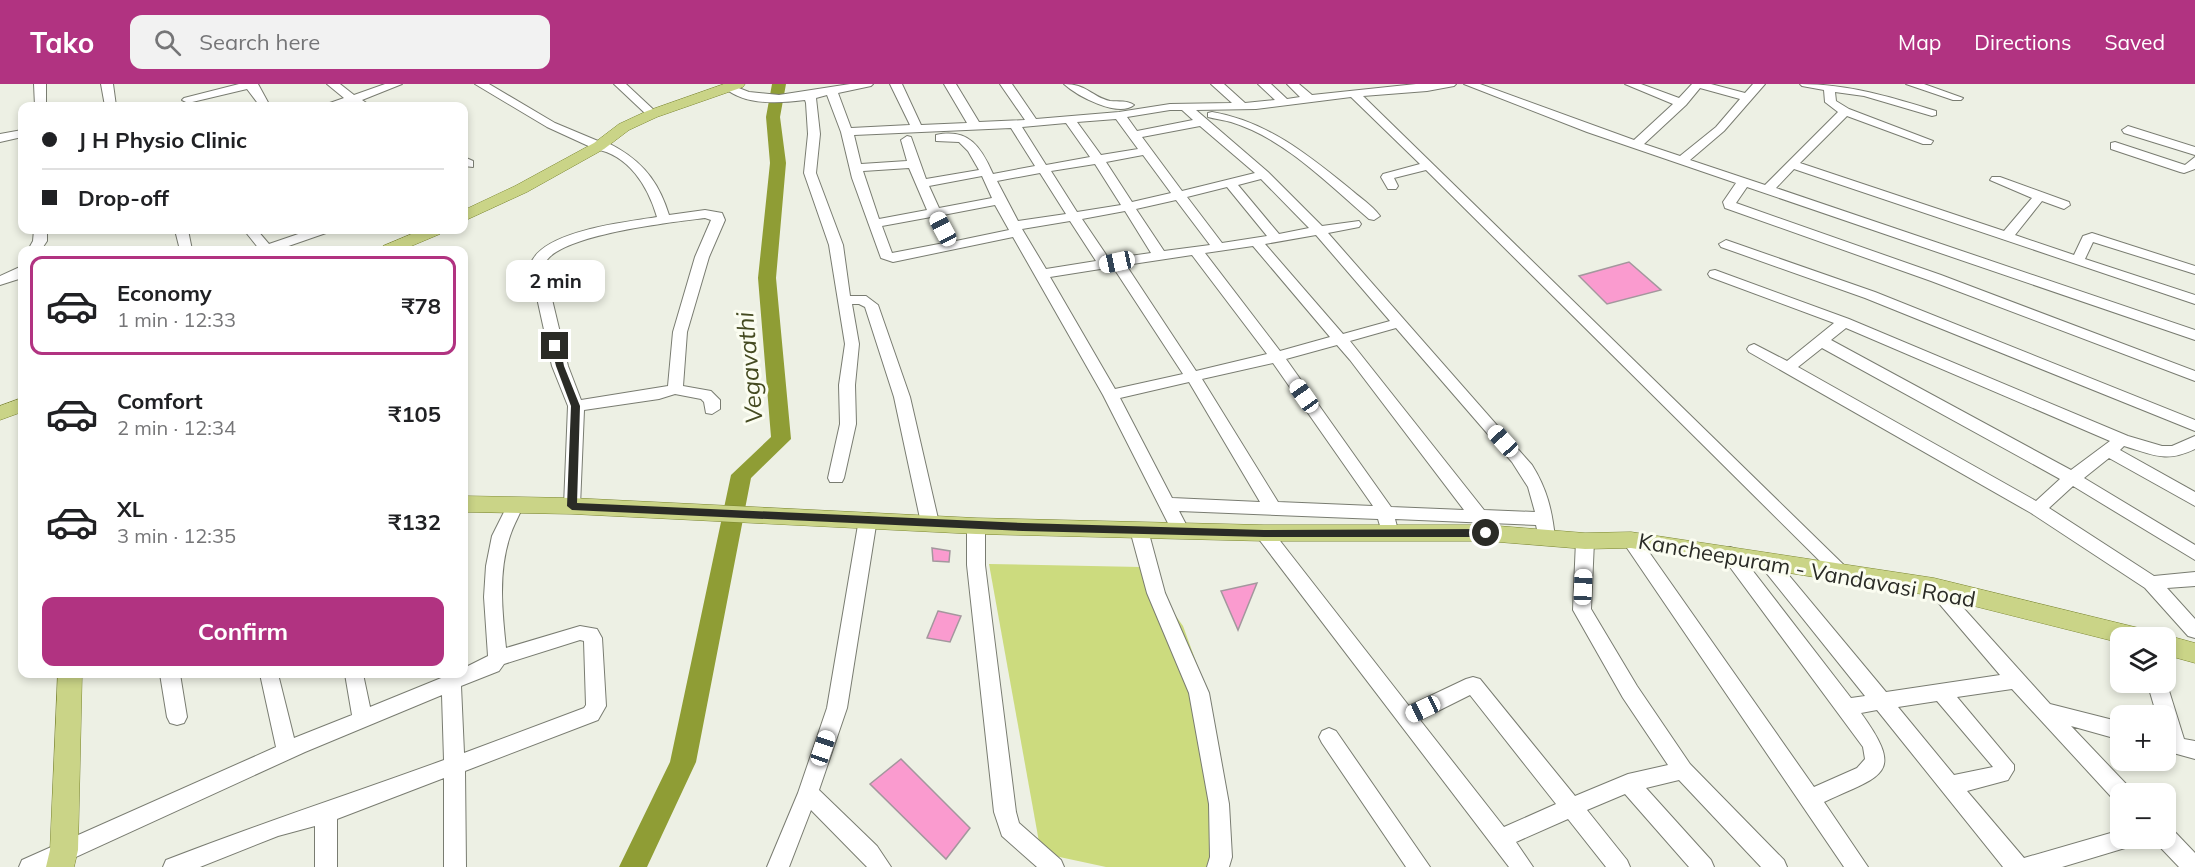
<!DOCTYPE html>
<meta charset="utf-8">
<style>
body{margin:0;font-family:Mulish,sans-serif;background:#f2f2f2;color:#202124;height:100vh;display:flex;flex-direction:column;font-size:22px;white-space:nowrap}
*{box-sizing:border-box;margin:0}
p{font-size:20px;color:#757577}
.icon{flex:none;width:33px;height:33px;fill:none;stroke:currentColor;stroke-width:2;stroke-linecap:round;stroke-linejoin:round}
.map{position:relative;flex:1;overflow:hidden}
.side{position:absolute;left:18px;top:162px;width:450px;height:432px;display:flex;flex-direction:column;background:#fff;border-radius:12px;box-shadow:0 3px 9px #0003}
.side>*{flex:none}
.top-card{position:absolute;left:18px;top:18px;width:450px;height:132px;border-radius:12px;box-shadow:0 3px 9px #0003;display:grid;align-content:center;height:132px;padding:0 24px;background:#fff}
.buttons{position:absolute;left:2110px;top:543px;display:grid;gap:12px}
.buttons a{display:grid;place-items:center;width:66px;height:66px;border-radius:12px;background:#fff;box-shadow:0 3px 9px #0003;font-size:30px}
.end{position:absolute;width:27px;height:27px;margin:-14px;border:8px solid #2a2b26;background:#fff;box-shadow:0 0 0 3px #fff}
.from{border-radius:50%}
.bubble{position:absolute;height:42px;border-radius:12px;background:#fff;box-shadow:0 3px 9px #0003;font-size:20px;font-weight:700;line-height:42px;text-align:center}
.car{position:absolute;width:18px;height:36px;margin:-18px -9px;border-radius:8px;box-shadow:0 0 4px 2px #0007;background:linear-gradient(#fff 24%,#345 0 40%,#fff 0 76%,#345 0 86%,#fff 0)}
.top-card b{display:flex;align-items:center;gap:21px;height:57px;font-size:22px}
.top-card b+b{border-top:2px solid #e0e0e0}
.top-card i{width:15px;height:15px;background:#202124}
ul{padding:10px 0 0;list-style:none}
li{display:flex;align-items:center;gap:18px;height:99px;margin:0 12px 9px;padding:0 12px;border:3px solid transparent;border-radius:12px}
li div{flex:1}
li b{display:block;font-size:22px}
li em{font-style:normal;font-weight:700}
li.selected{border-color:#b13381}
li>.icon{width:54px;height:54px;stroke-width:1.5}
.button{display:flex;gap:12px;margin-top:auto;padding:12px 24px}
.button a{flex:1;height:69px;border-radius:12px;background:#b13381;color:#fff;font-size:24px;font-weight:700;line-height:69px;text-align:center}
header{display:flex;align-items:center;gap:36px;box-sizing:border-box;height:84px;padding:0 30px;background:#b13381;color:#fff}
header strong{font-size:28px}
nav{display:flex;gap:33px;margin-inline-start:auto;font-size:21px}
.search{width:420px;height:54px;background:#f2f2f2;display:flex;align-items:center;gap:15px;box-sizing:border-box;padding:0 21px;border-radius:12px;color:#757577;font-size:22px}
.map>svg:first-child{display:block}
</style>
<header>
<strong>Tako</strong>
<div class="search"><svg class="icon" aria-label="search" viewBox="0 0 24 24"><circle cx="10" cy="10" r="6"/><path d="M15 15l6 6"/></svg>Search here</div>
<nav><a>Map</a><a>Directions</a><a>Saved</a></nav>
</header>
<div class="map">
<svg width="2195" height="783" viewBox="0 0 2195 783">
<rect width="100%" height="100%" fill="#edf0e4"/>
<path fill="#ccdb7e" d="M989 480 1141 483 1183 542 1210 616 1219 783H1106L1041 769Z"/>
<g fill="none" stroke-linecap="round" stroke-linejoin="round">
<path fill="#8f9d35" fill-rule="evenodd" d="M772 0H786L780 33 786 79 776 194 791 355 751 394 696 678 647 783H619L670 678 731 391 771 353 758 194 770 79 766 33Z"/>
</g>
<path fill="#fa9bcf" stroke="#a3979d" stroke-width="1.5" d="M1629 178 1661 206 1607 220 1579 192Z
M932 464 950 467 949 478 933 477Z
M1257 499 1238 546 1221 507Z
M938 527 961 532 950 558 927 554Z
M901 675 970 744 946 775 870 700Z"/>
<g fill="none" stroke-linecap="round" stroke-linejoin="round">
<defs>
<path id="minor" d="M34 0H46V22H35Z
M101 0H113L116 22H105Z
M239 0H258L270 22H260L247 5 188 19 182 16 184 14Z
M327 0H340L354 11 385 0H402L362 16 371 22H358L352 19 341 22H326L327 20 344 14Z
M475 0H489L555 39 598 57C606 57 612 61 619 65 646 81 660 102 669 131L705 126 722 129 725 136 709 173 687 248 683 302 711 307 720 316V325L712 330 706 329 704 318 701 315 675 310 659 315 584 326 580 422 578 426H566L564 422 568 322 552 282 530 182C539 147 626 138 657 133 648 102 629 71 595 65L547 43ZM705 134 711 136 695 173 673 248 668 302 581 316 568 282 544 182C551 151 675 138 705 134Z
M614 0H626L656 28V32H648Z
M850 0H873L871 2 838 9 851 44 910 41 890 0H902L921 41 967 39 944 0H956L979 38 1025 36 1000 0H1012L1036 35 1119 28 1170 20 1232 19 1211 0H1224L1245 19 1275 16 1258 0H1271L1287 15 1300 13 1287 0H1299L1312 11 1416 0H1456L1454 2 1427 7 1363 12 1851 488 1848 493 1842 495 1836 493 1426 86 1394 94 1398 102 1396 105H1388L1381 93 1383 90 1420 80 1351 13 1256 25 1196 26 1268 88 1322 142 1359 137 1361 140 1359 143 1328 149 1532 381C1547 405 1552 426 1555 454L1552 459 1546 460 1540 459 1536 441 1395 435 1399 450 1396 455 1390 456 1384 455 1378 435 1179 427 1190 448 1187 453 1181 454 1175 453 1103 311 1013 153 893 178 881 174 852 94 841 48 827 11 816 14 820 50 816 89 843 161 850 212H866L878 221 910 313 939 439 936 443 930 445 924 443 921 439 894 313 865 223 859 220H852L859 260 855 301 856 340 844 394 842 398H830L828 394 840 340 839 301 845 260 829 161 804 89 808 50 806 19 805 16C781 19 745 22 725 4L731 1 749 8 779 11ZM1170 26H1182L1193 36 1137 47 1127 33ZM1116 35 1138 65 1101 71 1077 38ZM1066 39 1090 73 1046 81 1022 43ZM1200 42 1255 89 1182 107 1142 53ZM1011 44 1035 82 993 90C981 63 969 44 936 51V57L959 58 968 67 979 86 926 95 911 53 907 52 901 56 907 77 861 80 854 51ZM1143 71 1171 109 1132 118 1106 78ZM1095 80 1121 121 1077 128 1051 87ZM909 84 927 126 879 135 863 87ZM1040 89 1066 130 1018 137 997 97ZM982 92 992 114 939 124 929 102ZM1261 95 1309 144 1279 150 1238 101ZM1227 103 1267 152 1222 159 1187 113ZM1176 116 1210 161 1164 167 1136 125ZM995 121 1009 146 956 157 943 131ZM1125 127 1151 169 1109 175 1082 135ZM931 133 944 159 892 169 882 142ZM1070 137 1096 177 1046 185 1022 145ZM1316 151 1390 237 1343 250 1265 160ZM1253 162 1330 253 1280 267 1205 169ZM1192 171 1267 270 1196 287 1126 181ZM1113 183 1183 290 1115 305 1050 193ZM1396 244 1512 378 1528 403 1535 428 1484 426 1350 257ZM1337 261 1350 276 1464 426 1391 423 1286 275ZM1273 279 1373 422 1278 418 1202 295ZM1189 298 1260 418 1172 414 1120 314Z
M1064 0C1087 0 1092 13 1110 17 1119 18 1127 16 1134 21 1118 34 1077 12 1064 0Z
M1464 0H1480L1634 56 1673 20 1625 0H1641L1679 14 1692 0H1711L1745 9 1753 0H1765L1724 47 1690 76 1765 101 1838 28 1825 18 1824 6 1802 2 1800 0C1848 0 1891 13 1936 27V31L1932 32 1864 12 1835 8 1836 17 1849 25 1933 57 1931 60H1923L1847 32 1800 79 2004 147 2032 114 1990 96 1992 93H2000L2069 118 2070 121 2064 125 2042 117 2015 151 2074 171 2083 152 2092 149 2195 182V190L2093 158 2085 175 2195 211V220L1794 85 1776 104 2195 246V256L1747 103 1736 119 1941 191 2195 287V297L1931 197 1725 124 1723 118 1736 99 1587 48ZM1700 4 1740 15 1716 43 1680 72 1644 60 1686 21Z
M1906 0H1924L1963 14 1961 16H1953Z
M1212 28C1266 37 1307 70 1349 104 1359 113 1372 121 1380 132L1374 136 1369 135C1328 100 1284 54 1231 38 1224 36 1215 35 1208 33V29Z
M2128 42 2195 63V71L2124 49 2122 46Z
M22 46V53L0 58V50Z
M2115 58 2185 81 2195 73V85L2184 89 2180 88 2111 65V59Z
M464 73 473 77V83L464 82Z
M34 146H47V157L41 166H28L33 157Z
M175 146H188L192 166H180Z
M244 146H257L269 160 310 146H328L326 149 277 166H260Z
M1726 156 1875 208 2195 336V347L1865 214 1721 163 1719 160Z
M22 182V194L0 201V192Z
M1715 186 1849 235 2128 352 2162 362H2172L2195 352V365C2166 379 2154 371 2124 362L2120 366 2195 408V422L2109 374 2084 394 2195 461V476L2073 402 2049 424 2154 492 2195 488V502L2167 504 2195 535V554L2188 552 2145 504 2031 429 1749 268 1747 265 1749 262 1754 260 1787 277 1834 239 1710 193 1708 190 1710 187ZM1846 244 2110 357 2071 386 1831 256ZM1822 264 2060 395 2036 417 1798 283Z
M515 416 521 418 523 422C519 432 513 442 510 452 498 488 502 527 506 564L580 542 597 545 602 554 606 622 598 636 465 687 466 783H444V694L337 735V783H315V742L278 752 200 783H163L166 776C258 740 351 710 444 676L442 611 305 668 54 783H19L22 776 276 663 260 590H278L294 654 352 631 345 590H363L370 623 451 590H464V584L488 572 484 513 486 482 492 452 509 418ZM580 556 584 557 586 621 584 624 464 669 461 602 499 587 504 580Z
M868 429 874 431 877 435 847 624 819 706 877 762 891 783H867L811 726 789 783H767L798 709 827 624 859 435 862 431Z
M976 436 982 438 985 442V481L1016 728 1019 739 1061 776 1064 783H1037L1002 752 994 728 967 481V442L970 438Z
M1139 440 1145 441 1148 446 1165 509 1209 609 1229 720 1232 773 1229 783H1207L1210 773 1209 720 1189 609 1147 509 1130 446 1133 441Z
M1264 443 1270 444 1409 622 1466 595 1473 593 1480 595 1575 712 1628 690 1668 681 1623 614 1573 526 1576 457 1579 452 1585 451 1591 452 1594 457 1591 525 1637 602 1690 680 1784 776 1787 783H1761L1679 696 1646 704 1711 776 1714 783H1689L1625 710 1587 726 1627 776 1630 783H1606L1568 735 1516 758 1533 783H1509L1258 454 1255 449 1258 444ZM1470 611 1556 720 1504 743 1420 636Z
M1631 450 1637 451 1814 703 1857 684 1865 675 1863 663 1724 475 1721 470 1724 465 1730 463 1736 465 1851 614 1865 612 1760 481 1757 476 1760 471 1766 469 1772 471 1886 608 2000 591 1925 503 1928 498 1934 496 1940 498 2050 620 2121 638V656L2071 642 2129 703 2132 710H2121V719L2115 717 2012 605 1957 613 2014 681V686L2008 696 1967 707 2024 774 2121 746V754H2137L2135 761 2062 783H2003L1877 626 1861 629C1906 691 1882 691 1824 718L1868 783H1844L1625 461 1622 456 1625 451ZM1937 617 1993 683 1954 691 1898 623Z
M160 590H180L187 633 184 639 177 641 170 639 167 633Z
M2166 597 2184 655 2195 657V675L2166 667V632H2157L2147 598H2166Z
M1329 644 1336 647 1430 783H1406L1322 659 1319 653 1322 647Z
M2166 744 2174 747 2195 769V783H2179L2158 761 2156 754H2166Z"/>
<path id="major" d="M724 0H745L743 3 657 33 629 46 604 65 527 108 464 137V126L515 102 594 59 619 40 647 27Z
M421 146H442L440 150 402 166H380L383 162Z
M22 314V328L0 336V322Z
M464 412 572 414 976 434 1264 441H1486L1585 449 1631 448 1934 494 2139 544 2147 547 2151 554H2121V559L1934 512 1631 464 1585 465 1486 457H1264L976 450 572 430 464 428Z
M2166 551 2195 559V579L2166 571V554H2160Z
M58 590H82L78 766 74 783H46L50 766Z"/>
</defs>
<use href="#minor" stroke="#797c71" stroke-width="2"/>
<use href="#major" stroke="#7b8631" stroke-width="1"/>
<use href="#minor" fill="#fff" fill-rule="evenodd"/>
<use href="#major" fill="#cad487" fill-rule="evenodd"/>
</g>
<path fill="#2a2b26" d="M555 259 560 262 564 282 580 322 577 419 1023 439 1264 446 1486 445 1491 449 1486 453H1264L1023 447 572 426 567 422 571 322 556 282 551 262Z"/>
<g text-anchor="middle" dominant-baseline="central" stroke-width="6" stroke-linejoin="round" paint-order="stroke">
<g font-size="22" fill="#2a2b26" stroke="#fbfdf1">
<text transform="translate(1807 486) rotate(10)">Kancheepuram - Vandavasi Road</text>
</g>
<g font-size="24" font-style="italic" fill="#444a20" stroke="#fbfdf1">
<text transform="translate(749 284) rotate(-95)">Vegavathi</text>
</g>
</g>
</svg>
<div class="buttons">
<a><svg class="icon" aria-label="layers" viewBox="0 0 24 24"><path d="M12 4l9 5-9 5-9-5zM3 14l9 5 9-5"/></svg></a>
<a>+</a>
<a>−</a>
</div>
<i class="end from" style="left:1486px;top:449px"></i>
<i class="end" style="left:555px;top:262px"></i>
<div class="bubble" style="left:506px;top:176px;width:99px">2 min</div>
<i class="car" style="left:943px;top:145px;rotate:332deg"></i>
<i class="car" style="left:1117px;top:178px;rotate:258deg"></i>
<i class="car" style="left:1304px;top:312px;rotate:325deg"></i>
<i class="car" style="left:1503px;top:357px;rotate:318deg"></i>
<i class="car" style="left:1583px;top:503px;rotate:2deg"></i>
<i class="car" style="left:1423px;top:625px;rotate:245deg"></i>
<i class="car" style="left:823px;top:664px;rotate:19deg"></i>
<div class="top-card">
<b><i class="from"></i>J H Physio Clinic</b>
<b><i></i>Drop-off</b>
</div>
<section class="side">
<ul>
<li class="selected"><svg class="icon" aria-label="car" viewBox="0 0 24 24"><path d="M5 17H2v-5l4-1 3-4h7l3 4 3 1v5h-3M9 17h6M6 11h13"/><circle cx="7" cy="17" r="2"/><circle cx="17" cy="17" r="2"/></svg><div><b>Economy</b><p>1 min · 12:33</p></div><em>₹78</em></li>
<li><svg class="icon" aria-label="car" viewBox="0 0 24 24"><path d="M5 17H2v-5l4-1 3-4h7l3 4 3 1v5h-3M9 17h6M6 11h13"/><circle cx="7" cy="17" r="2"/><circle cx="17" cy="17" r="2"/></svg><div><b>Comfort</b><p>2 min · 12:34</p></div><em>₹105</em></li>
<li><svg class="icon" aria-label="car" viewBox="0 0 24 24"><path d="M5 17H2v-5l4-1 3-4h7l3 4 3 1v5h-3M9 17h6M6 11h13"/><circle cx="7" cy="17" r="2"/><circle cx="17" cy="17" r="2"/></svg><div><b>XL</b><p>3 min · 12:35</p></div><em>₹132</em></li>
</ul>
<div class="button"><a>Confirm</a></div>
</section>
</div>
